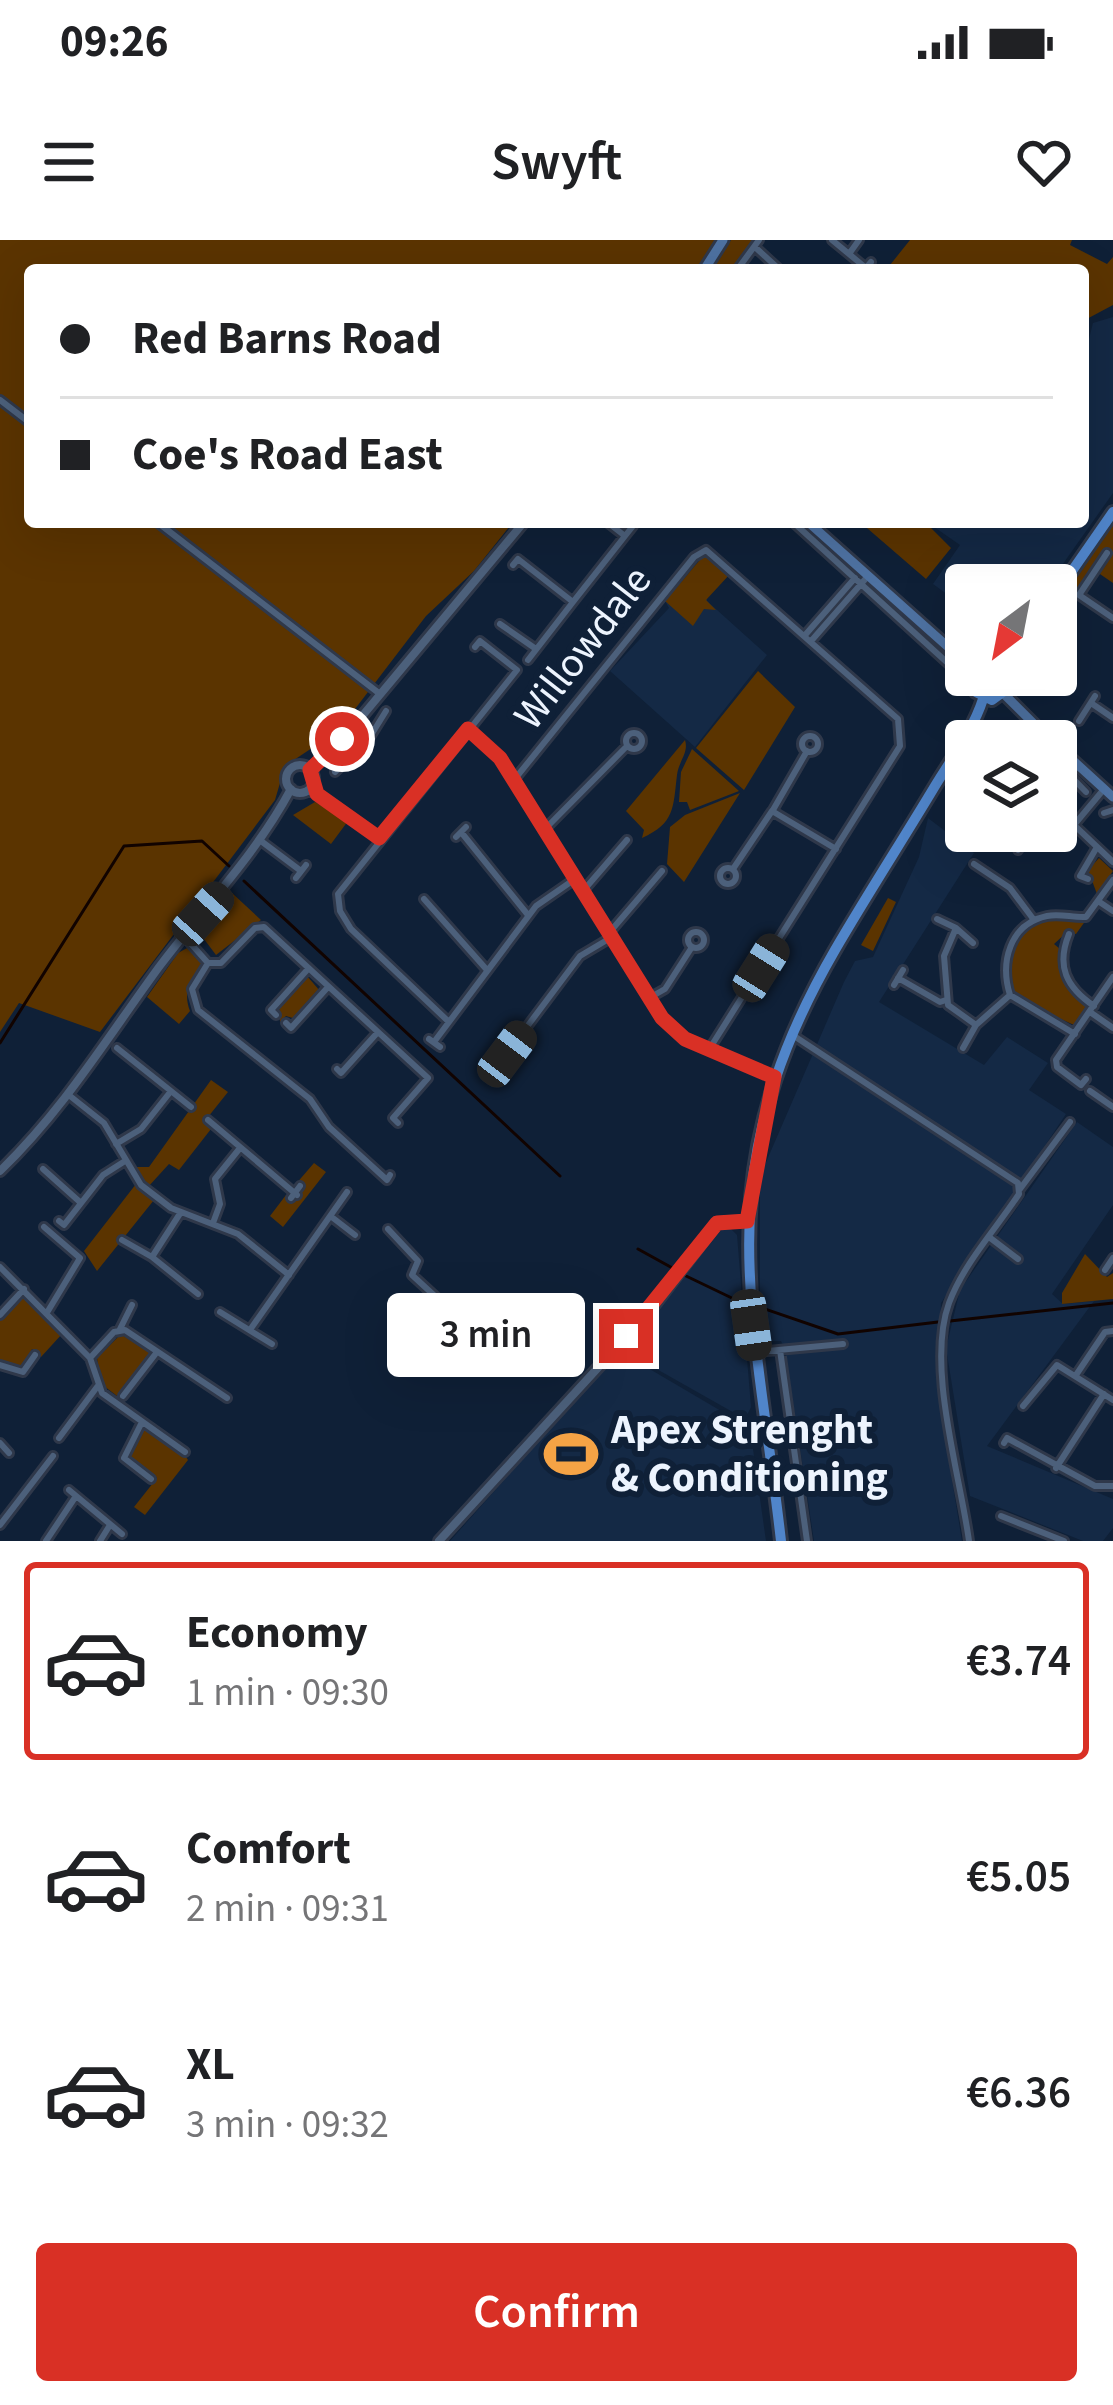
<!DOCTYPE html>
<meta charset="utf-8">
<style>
body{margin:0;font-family:"Source Sans 3",sans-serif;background:#f2f2f2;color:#202124;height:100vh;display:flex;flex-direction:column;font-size:45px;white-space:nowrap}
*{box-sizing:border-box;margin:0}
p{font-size:39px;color:#757577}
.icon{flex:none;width:66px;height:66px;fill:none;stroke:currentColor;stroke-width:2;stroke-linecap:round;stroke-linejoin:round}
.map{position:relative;height:1301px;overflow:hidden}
.sheet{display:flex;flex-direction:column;background:#fff;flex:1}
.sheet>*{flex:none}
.top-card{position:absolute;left:24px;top:24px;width:1065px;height:264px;border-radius:12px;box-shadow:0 12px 48px #0002;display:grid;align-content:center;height:264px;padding:0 36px;background:#fff}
.needle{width:78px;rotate:212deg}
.fabs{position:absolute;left:945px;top:324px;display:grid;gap:24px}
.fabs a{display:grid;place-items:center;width:132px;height:132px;border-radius:12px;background:#fff;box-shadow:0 12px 48px #0002;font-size:60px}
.end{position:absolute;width:54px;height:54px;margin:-27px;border:15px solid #d93025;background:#fff;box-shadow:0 0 0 6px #fff}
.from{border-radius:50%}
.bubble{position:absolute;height:84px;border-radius:12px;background:#fff;box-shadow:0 12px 48px #0002;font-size:39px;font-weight:600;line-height:84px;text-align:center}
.car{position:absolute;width:36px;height:72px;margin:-36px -18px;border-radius:15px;box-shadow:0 0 9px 3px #0007;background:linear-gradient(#222 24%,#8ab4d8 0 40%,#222 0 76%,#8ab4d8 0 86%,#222 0)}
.top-card b{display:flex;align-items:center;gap:42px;height:114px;font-size:45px}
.top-card b+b{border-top:3px solid #e0e0e0}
.top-card i{width:30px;height:30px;background:#202124}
ul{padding:21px 0 0;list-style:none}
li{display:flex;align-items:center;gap:36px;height:198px;margin:0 24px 18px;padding:0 12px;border:6px solid transparent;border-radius:12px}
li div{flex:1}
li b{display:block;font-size:45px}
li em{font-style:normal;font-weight:600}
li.current{border-color:#d93025}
li>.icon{width:108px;height:108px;stroke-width:1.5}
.action{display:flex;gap:24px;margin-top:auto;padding:24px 36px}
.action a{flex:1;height:138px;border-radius:12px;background:#d93025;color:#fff;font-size:48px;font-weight:600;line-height:138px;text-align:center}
.status{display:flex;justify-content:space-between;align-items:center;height:84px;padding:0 60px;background:#fff;direction:ltr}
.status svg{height:33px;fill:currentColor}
header{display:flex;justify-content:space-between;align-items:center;height:156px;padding:0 36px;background:#fff;font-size:54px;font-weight:600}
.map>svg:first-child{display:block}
</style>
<div class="status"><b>09:26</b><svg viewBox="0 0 49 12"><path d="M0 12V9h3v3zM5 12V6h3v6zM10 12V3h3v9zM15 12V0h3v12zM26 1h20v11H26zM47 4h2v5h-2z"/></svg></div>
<header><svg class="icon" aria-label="menu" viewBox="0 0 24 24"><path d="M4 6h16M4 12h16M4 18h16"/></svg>Swyft<svg class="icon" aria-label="heart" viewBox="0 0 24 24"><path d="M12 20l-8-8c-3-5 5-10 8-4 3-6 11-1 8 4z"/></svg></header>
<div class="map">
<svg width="1113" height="1301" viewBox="0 0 1113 1301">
<rect width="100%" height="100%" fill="#0f2037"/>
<path fill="#142945" d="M1113 77V253L1048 345H966V368L933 344 960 305 927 282H1083V123L1093 83Z
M709 315 707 361 767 415 695 507 610 431 669 368 665 361 699 320Z
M928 578 974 613 879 762 984 825 1007 797 1048 823 1029 850 1066 874 941 1063 938 1154 962 1301H814L785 1109 781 1101H760V936L844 742 855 721 873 717 919 617Z
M1077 882 1113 907V965L1052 1054 1063 1064 1094 1061 987 1206 1113 1259V1288L1103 1301H1083L970 1256 946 1108 960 1050Z
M726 984 737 995 751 1167 745 1179 623 1110Z
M619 1111 750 1188 766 1301H450Z"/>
<path fill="#5b3400" d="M0 0H717L695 30H30V282H513L474 331 426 376 339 490 285 526 275 560 100 792 19 763 0 792Z
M731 0H754L731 30H712Z
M910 0H1072L1070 5 1107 24 1113 17V65L1083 81V30H886Z
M860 282H925L951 308 926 339Z
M1113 283V343L1097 332 1082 352 1074 348 1062 377 1056 366Z
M704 315 730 334 706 360 716 370 704 369 693 386 665 361Z
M758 431 795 467 744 550 696 508Z
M685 500C689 513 679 520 677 535 673 568 675 583 642 598L644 590 626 571Z
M692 509 739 551 690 570 687 562H679L681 532Z
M740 553 684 642 667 624 670 587 685 575Z
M315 562 348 581 331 604 293 575Z
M1099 618 1113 631 1097 654 1088 630Z
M232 653 261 680 216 715 198 691Z
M888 658 896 662 873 711 861 705Z
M1046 677 1086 680 1076 694 1067 692 1054 704 1060 709 1065 743 1087 766 1074 785 1030 765 1023 756 1015 757C994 724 1018 693 1046 677Z
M187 708 202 723C192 741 182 750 190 771L179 784 147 757 178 713Z
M307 736 320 751 296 779 286 776 280 782 279 765Z
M211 840 228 852 204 882 211 889 179 930 169 924 148 947 133 927H149Z
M314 923 326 932 283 987 270 976 286 955 292 960 301 950 295 945Z
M136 944 154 960 97 1031 84 1011Z
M1085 1014 1107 1037 1113 1033V1059L1062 1064V1053Z
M22 1054 62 1094 41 1117 32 1109 25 1128 16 1131 0 1121V1080Z
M121 1094 152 1114 117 1156 100 1143 97 1118Z
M150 1188 180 1208 188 1220 145 1275 134 1267 157 1238 127 1214 141 1190Z"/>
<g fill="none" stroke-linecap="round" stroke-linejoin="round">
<path stroke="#110300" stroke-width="3" d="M244 641 560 936
M0 803 124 606 202 601 229 626
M638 1009 676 1030
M684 1035 736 1060
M759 1067 838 1094 938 1082
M950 1081 1113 1063"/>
<defs>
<path id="minor" d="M832 0 866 28 871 22
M756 8 780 30
M849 14 859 0
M737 30 759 0
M0 160 30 183
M157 282 380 454
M607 282 625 296 633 286
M793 282 963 437
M1107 313 1079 355 1113 378
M513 325 518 319 573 362 625 296
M500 384 536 409
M806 394 855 338
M812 400 868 336
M528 420 573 362
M1091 463 1113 478
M1079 481 1095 456
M468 489 500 518 661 778 685 799 774 837
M626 501a8 8 0 1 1 16 0a8 8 0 1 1-16 0Z
M802 504a8 8 0 1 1 16 0a8 8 0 1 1-16 0Z
M1056 521 1086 552
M335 532 368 500 386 471
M514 540 694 317 706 310 898 479 900 506 710 808
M1104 549 1074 585 1113 622
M305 551 317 553 379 598
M773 570 807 511
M1056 571 1074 585
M1104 573 1113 570
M545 589 627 506
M461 592 528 675
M456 597 466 587
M261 601 301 631
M1018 610 1031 591
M974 624 1010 648 1034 680
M720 636a8 8 0 1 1 16 0a8 8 0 1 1-16 0Z
M733 629 772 571 836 609
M296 638 306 625
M1088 639 1080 636 1097 607
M583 651 627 600
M424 659 487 730
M1098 661 1113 671
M937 679 956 688
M688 700a8 8 0 1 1 16 0a8 8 0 1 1-16 0Z
M609 693 662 631
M1069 694C1056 726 1066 747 1094 766
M184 696 208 723 192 749 198 770 310 859 329 887 387 940 390 935
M973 703 956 688 944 716 948 765 976 785
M208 723H221L255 688 264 687 428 838 393 878 398 883
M898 738 940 762 946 760
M894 745 903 730
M649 758 665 749 692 707
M1090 772 1113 788
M276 775 271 770 308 729
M449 782 351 689 340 671 338 654 517 430 480 401 475 407
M286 783 291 788 328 747
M1075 794 1010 755C1000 723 1009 684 1047 676 1060 673 1073 678 1086 677L1113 640
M794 796 1018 943 1019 954C996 989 964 1023 949 1063 926 1126 960 1234 969 1301
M429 799 440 807
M434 802 536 666 575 639
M117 808 191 867
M963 808 976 785 1010 755
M492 825a6 6 0 1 1 12 0a6 6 0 1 1-12 0Z
M502 820 580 716 612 697
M337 829 341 833 378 792
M1086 839 1081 845 1057 827 1056 820 1113 737
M1090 851 1113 867
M70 856 104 883 141 945 171 968 238 994 289 1035
M208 880 297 955
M116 904 141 889 171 851
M43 929 81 963
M1020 949 1070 882
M291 958 300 946
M333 978 355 995
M59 981 64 985 103 935 125 921
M213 983 220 964 215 939 240 908
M44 987 80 1018 48 1071
M388 989 418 1021 412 1035 462 1081
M989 997 1018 1019
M122 1000 152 1017 181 972
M152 1017 198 1054
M0 1027 90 1118 102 1153 185 1212
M1105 1030 1113 1018
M220 1072 272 1104
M0 1075 24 1049
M252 1087 347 952
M120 1089 132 1065
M780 1110 807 1301
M757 1112 843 1104
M90 1118 114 1092 125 1090 227 1158
M0 1125 23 1132 35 1115
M1076 1135 1105 1092 1113 1091
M123 1156 157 1112
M1023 1166 1057 1125 1113 1160
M142 1182 124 1218 151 1239
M59 1198 97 1147
M0 1203 9 1213
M1004 1203 1007 1198 1095 1246H1113
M1056 1228 1104 1154
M69 1250 122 1294
M1001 1276 1064 1301
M0 1285 53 1216
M46 1301 76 1256
M100 1301 110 1285"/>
<path id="tertiary" d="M286 539a14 14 0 1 1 28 0a14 14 0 1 1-28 0Z
M310 530 358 481 524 282
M0 931C64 869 107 798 159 727 204 667 255 616 291 549
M439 1301 650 1071 717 983 747 981"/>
<path id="secondary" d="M704 30 723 0
M808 282 966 423
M1004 454 1051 501
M1056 505 1113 557"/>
<path id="primary" d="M1056 354 1113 272
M976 435V452L992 460 1007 449 1005 435
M781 1301C754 1062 705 935 835 710 867 655 902 601 935 546 952 518 973 490 983 459"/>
</defs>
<use href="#minor" stroke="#2f384a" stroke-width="12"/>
<use href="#tertiary" stroke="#2f384a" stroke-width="14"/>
<use href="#secondary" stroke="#2f384a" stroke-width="15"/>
<use href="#primary" stroke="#2f384a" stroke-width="16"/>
<use href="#minor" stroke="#4c607b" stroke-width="6"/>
<use href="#tertiary" stroke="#4c607b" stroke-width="8"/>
<use href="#secondary" stroke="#4e72a2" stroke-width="9"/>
<use href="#primary" stroke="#5085ca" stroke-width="10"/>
</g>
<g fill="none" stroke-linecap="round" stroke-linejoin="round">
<path stroke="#d93025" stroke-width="15" d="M342 499 310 530 317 554 379 598 468 489 500 518 662 778 685 799 774 837 747 981 717 983 626 1096"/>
</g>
<defs>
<symbol id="stadium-bare" viewBox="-9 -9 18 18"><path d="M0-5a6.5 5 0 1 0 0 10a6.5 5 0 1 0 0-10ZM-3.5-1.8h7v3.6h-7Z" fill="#f5a345" stroke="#0f2037" stroke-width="2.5" paint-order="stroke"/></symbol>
</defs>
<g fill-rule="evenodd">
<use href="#stadium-bare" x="533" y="1176" width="76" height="76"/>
</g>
<g text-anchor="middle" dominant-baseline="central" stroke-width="12" stroke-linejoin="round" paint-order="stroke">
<g font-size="42" fill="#edf4fe" stroke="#0f2037">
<text transform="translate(583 408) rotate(-52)">Willowdale</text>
</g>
<g font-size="42" font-weight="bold" fill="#edf4fe" stroke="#0f2037" text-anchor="start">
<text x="611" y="1190">Apex Strenght<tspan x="611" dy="48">&amp; Conditioning</tspan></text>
</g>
</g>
</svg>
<div class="fabs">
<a><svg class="needle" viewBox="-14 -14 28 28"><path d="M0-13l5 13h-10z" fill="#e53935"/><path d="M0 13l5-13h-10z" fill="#757577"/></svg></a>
<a><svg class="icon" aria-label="layers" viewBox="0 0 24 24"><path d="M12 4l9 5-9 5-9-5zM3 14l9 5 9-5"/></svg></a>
</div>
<i class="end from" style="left:342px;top:499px"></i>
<i class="end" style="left:626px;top:1096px"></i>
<div class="bubble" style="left:387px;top:1053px;width:198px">3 min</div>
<i class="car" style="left:203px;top:674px;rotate:42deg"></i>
<i class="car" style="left:761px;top:728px;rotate:32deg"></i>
<i class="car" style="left:507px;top:814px;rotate:37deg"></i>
<i class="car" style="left:751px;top:1085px;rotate:172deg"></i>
<div class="top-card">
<b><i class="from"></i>Red Barns Road</b>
<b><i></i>Coe's Road East</b>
</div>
</div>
<section class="sheet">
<ul>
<li class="current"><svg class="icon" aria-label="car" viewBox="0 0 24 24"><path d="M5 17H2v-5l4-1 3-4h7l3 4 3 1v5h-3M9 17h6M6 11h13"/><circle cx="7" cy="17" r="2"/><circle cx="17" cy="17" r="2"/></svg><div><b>Economy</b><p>1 min · 09:30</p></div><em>€3.74</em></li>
<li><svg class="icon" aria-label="car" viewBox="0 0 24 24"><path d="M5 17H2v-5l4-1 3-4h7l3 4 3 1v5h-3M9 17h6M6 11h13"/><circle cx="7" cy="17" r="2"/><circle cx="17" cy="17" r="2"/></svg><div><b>Comfort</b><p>2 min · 09:31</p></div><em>€5.05</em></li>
<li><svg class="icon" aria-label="car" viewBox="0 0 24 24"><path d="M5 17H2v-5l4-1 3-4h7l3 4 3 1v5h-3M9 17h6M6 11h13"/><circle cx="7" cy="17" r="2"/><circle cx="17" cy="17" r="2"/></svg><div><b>XL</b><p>3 min · 09:32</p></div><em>€6.36</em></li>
</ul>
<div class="action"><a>Confirm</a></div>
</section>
